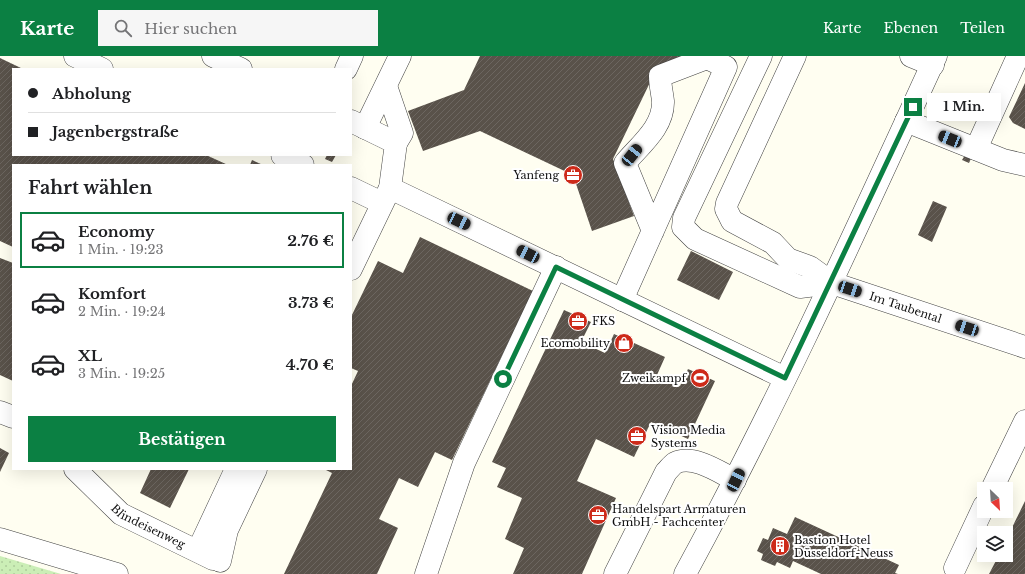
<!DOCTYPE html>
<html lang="de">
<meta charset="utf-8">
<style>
body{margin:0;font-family:"Libre Baskerville",serif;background:#f6f6f6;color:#202124;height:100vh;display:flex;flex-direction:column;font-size:15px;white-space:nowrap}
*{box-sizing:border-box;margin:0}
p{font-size:13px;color:#757577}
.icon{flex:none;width:22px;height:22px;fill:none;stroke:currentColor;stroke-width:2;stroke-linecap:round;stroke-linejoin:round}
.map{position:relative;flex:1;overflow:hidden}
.side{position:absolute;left:12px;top:108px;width:340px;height:306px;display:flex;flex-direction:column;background:#fff;border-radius:0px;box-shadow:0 4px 16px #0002}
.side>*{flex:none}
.guide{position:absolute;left:12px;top:12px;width:340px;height:88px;border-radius:0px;box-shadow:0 4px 16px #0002;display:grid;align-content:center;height:88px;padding:0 16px;background:#fff}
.needle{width:26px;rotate:155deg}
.tools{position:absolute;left:977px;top:426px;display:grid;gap:8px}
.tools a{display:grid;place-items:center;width:36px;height:36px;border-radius:0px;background:#fff;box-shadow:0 4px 16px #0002;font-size:20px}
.end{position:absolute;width:18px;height:18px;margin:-9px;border:5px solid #0b8043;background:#fff;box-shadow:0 0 0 2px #fff}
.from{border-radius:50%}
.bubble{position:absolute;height:28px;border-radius:0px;background:#fff;box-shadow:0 4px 16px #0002;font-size:13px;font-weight:700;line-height:28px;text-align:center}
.car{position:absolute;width:12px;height:24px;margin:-12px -6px;border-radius:5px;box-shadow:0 0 3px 1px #0007;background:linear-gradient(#222 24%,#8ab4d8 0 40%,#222 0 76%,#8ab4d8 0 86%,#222 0)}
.guide b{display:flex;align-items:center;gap:14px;height:38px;font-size:15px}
.guide b+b{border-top:1px solid #e0e0e0}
.guide i{width:10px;height:10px;background:#202124}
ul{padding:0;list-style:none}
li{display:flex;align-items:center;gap:12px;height:56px;margin:0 8px 6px;padding:0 8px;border:2px solid transparent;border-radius:0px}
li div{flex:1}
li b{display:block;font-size:15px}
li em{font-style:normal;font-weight:700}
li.selected{border-color:#0b8043}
li>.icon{width:36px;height:36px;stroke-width:1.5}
h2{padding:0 16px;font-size:18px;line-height:48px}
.action{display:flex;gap:8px;margin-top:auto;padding:8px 16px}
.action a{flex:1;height:46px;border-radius:0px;background:#0b8043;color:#fff;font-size:16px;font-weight:700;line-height:46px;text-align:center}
header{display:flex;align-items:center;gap:24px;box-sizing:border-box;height:56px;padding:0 20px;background:#0b8043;color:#fff}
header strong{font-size:19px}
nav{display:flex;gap:22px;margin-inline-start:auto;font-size:14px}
.search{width:280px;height:36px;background:#f6f6f6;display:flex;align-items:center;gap:10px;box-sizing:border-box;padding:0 14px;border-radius:0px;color:#757577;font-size:15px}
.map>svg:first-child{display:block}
</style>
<header>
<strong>Karte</strong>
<div class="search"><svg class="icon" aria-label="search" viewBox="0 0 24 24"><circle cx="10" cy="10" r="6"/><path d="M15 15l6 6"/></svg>Hier suchen</div>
<nav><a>Karte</a><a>Ebenen</a><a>Teilen</a></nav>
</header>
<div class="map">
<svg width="1025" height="518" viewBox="0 0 1025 518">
<defs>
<pattern id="grass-dots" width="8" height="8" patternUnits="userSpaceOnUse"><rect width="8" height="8" fill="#cbeeb6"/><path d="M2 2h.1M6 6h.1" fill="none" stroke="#adcb9b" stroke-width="1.8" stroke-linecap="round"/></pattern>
<pattern id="building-hatch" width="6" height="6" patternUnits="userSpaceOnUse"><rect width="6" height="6" fill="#59524a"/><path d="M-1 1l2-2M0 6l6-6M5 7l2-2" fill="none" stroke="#6c6660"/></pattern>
</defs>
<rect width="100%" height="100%" fill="#fffef1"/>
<path fill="url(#grass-dots)" d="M0 500 61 518H0Z"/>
<path fill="url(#building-hatch)" d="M480 0H690L657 12 613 103 634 160 592 175 573 119 480 75 423 95 408 55 464 34Z
M0 2 23 13H13V99H206L228 109H13V191L0 185Z
M1025 27V73L1013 67 1009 61Z
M967 96 973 98 969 107 962 104Z
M327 99H336L332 106 325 103Z
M252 104 263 109H250Z
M933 145 947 151 932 186 918 179Z
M420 181 533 235 452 404 435 396 418 431 399 422 379 463 398 472 377 518H284L332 417 324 413H351V330L358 315 351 312V261L378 205 403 217Z
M691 195 733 216 719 244 677 224Z
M0 202 13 207V325L0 319Z
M564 254 591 266 581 286 605 297 614 278 665 301 657 319 680 330 688 313 715 325 688 383 651 366 634 401 596 383 577 425 616 442 582 518H513L524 492 505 483 522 442 497 431 506 412 492 406Z
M0 392 9 397 0 416Z
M151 413H189L170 452 140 437Z
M1025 445V518H989L999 499H1006V484Z
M795 461 899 509 895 517 898 518H821L793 505 790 512 777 506 775 510 761 504 763 498 757 495 763 482 768 484 773 472 787 478Z"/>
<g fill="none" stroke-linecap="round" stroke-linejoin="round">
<defs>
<g id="minor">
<path d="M75 0 102 13"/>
<path d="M213 0 241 13"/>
<path d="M761 0 684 162 683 171 695 183 800 231 832 227"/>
<path id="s1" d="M795 0 727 147 726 153 732 165 773 187 788 203 810 211 832 227 1025 291"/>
<path d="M911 0 933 9"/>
<path d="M346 13 352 0"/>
<path d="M386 30 402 77 396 87"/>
<path d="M351 65 396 87 390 132 351 213"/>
<path d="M906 65 1003 104 1025 109"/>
<path d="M365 72 400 0"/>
<path d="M976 93 1018 0"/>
<path d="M282 99 303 109"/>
<path d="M351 132 382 147"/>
<path d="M390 132 785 322"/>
<path d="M622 244 726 11 707 2 660 20C660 29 662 36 663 45 664 71 640 89 625 107L653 175"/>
<path d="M0 356 13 361"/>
<path id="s2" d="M75 413 121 458 213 503"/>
<path d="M236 413 201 488 220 505 227 474 256 413"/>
<path d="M992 433 1025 365"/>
<path d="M0 483 117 518"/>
<path d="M955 512 984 450"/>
<path d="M426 518 464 407 556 211"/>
<path d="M615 518 666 416C669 413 672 409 675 407 693 398 719 416 735 424"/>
<path d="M685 518C777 349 856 174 936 0"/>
</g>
</defs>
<use href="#minor" stroke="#424242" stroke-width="23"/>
<use href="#minor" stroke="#fff" stroke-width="22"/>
</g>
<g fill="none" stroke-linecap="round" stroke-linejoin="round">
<path stroke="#0b8043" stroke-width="5" d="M503 323 556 211 785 322 913 51"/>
</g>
<defs>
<symbol id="office-disc" viewBox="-11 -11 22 22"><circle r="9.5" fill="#cd2a19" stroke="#fff"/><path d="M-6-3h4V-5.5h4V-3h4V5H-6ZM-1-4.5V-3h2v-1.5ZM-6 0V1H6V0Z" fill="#fff"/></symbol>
<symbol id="shop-disc" viewBox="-11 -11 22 22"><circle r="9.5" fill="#cd2a19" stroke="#fff"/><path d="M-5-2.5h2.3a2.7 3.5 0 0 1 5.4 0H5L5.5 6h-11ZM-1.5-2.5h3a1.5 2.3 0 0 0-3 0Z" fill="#fff"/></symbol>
<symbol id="stadium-disc" viewBox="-11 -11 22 22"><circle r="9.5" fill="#cd2a19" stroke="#fff"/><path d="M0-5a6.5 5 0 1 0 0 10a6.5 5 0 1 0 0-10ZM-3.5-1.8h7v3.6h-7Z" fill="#fff"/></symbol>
<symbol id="building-disc" viewBox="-11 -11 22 22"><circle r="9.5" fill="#cd2a19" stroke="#fff"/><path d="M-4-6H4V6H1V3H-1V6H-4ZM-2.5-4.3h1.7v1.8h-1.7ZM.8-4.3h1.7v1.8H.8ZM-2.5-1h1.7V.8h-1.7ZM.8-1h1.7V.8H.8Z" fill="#fff"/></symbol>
</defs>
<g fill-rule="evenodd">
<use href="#office-disc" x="562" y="108" width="22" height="22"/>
<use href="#office-disc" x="567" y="254" width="22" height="22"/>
<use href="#shop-disc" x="613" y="276" width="22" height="22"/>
<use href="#stadium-disc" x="689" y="311" width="22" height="22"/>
<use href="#office-disc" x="626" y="369" width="22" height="22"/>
<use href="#office-disc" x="587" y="448" width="22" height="22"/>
<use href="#building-disc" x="769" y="479" width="22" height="22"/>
</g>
<g text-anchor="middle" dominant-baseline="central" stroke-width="4" stroke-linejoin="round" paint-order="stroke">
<g font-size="11" fill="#0f0f0f" stroke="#fff" text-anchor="start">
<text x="559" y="119" text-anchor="end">Yanfeng</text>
<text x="592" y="265">FKS</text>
<text x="610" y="287" text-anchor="end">Ecomobility</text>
<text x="686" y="322" text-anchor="end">Zweikampf</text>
<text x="651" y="374">Vision Media<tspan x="651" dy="13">Systems</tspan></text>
<text x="612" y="453">Handelspart Armaturen<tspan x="612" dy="13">GmbH - Fachcenter</tspan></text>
<text x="794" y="484">Bastion Hotel<tspan x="794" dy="13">Düsseldorf-Neuss</tspan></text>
</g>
<g font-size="11" fill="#0f0f0f" stroke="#fff">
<text stroke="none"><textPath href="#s1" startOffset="378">Im Taubental</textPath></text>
<text stroke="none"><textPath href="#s2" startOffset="94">Blindeisenweg</textPath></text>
</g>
</g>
</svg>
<div class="tools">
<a><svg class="needle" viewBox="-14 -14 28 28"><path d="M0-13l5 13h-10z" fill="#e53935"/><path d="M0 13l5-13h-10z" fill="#757577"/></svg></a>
<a><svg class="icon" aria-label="layers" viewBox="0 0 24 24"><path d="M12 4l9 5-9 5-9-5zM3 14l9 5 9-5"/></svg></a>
</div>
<i class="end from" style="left:503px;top:323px"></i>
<i class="end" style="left:913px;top:51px"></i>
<div class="bubble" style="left:927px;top:37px;width:74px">1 Min.</div>
<i class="car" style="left:950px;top:83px;rotate:292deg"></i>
<i class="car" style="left:632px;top:99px;rotate:39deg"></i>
<i class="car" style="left:459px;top:165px;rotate:115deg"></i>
<i class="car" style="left:528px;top:198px;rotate:296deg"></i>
<i class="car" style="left:850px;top:233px;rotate:108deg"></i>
<i class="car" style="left:967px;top:272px;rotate:288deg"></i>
<i class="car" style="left:736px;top:424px;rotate:26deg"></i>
<div class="guide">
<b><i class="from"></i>Abholung</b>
<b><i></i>Jagenbergstraße</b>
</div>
<section class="side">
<h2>Fahrt wählen</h2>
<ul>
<li class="selected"><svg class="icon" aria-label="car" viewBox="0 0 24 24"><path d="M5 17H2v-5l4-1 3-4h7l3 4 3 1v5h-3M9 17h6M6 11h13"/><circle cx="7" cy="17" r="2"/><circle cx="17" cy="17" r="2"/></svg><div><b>Economy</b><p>1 Min. · 19:23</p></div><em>2.76 €</em></li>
<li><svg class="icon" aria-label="car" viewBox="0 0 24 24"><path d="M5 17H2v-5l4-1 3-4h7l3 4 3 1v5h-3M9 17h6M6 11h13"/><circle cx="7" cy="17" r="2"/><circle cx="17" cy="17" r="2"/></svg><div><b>Komfort</b><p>2 Min. · 19:24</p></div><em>3.73 €</em></li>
<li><svg class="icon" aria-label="car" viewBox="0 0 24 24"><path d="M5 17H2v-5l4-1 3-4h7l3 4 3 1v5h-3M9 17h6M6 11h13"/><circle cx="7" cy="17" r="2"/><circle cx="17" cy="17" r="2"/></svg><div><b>XL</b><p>3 Min. · 19:25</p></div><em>4.70 €</em></li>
</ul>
<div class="action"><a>Bestätigen</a></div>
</section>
</div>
